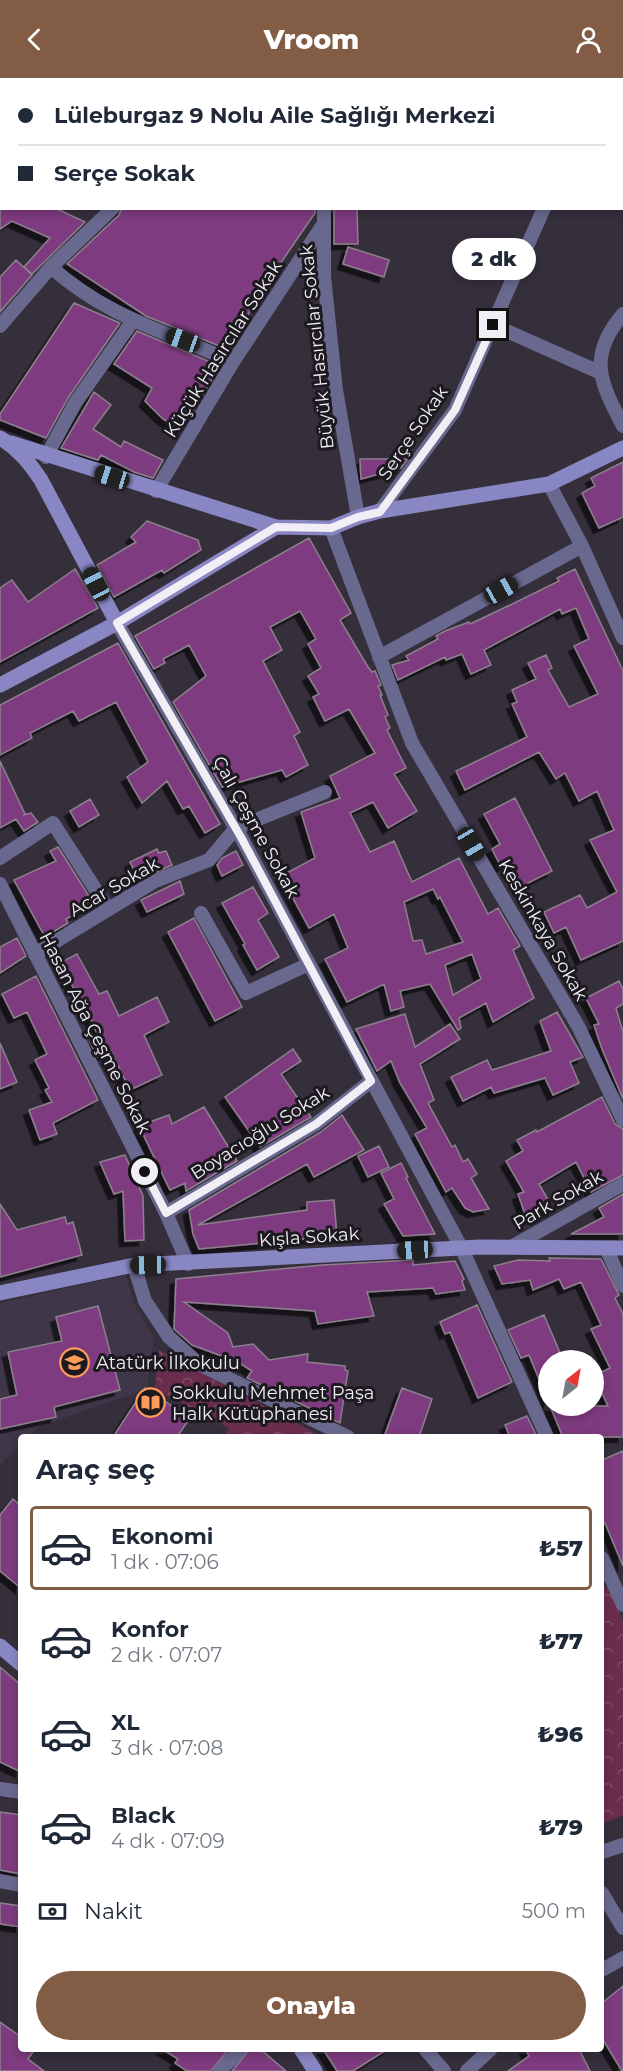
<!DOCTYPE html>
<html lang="tr">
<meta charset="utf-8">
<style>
body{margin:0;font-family:Montserrat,sans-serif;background:#f2f2f3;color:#1f2937;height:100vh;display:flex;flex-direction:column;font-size:22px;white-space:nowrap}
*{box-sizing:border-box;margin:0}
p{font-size:20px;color:#747a83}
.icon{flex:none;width:33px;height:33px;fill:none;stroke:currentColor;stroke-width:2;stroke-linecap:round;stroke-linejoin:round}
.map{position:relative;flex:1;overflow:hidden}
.drawer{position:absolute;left:18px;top:1356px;width:586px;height:618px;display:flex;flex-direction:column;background:#fff;border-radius:6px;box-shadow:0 3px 9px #0003}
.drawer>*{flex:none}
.top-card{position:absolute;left:0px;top:0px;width:624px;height:132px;box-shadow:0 3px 9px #0003;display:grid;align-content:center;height:132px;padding:0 18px;background:#fff}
.needle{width:39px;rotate:31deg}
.fabs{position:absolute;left:538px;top:1272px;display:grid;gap:12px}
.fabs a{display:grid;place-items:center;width:66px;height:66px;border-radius:50%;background:#fff;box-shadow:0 3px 9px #0003;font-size:30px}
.end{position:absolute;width:27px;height:27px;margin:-14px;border:8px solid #f1eef6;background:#111;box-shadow:0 0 0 3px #111}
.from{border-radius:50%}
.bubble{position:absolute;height:42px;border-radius:21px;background:#fff;box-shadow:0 3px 9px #0003;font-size:20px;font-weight:800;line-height:42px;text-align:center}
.car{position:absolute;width:18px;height:36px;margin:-18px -9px;border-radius:8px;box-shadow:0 0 4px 2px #0007;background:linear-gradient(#222 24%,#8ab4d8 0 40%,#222 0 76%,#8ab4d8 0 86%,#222 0)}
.top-card b{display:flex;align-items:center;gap:21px;height:57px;font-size:22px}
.top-card b+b{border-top:2px solid #e0e1e3}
.top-card i{width:15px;height:15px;background:#1f2937}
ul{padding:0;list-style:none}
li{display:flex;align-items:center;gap:18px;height:84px;margin:0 12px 9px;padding:0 6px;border:3px solid transparent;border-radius:6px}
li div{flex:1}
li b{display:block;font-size:22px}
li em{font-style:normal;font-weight:800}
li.active{border-color:#835c46}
li>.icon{width:54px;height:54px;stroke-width:1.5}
h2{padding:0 18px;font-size:27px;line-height:72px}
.pay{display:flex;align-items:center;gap:15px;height:66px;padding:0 18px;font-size:22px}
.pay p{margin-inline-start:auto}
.primary-button{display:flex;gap:12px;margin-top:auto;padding:12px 18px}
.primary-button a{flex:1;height:69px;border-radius:36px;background:#835c46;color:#fff;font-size:24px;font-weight:800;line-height:69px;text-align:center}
header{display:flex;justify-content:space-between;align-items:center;height:78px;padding:0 18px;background:#835c46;color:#fff;font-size:27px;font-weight:800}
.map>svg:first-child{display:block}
</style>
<header><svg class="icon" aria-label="back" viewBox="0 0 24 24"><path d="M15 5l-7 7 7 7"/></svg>Vroom<svg class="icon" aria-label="person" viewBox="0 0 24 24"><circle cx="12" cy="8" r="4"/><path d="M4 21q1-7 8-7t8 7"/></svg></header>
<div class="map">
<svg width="623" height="1993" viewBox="0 0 623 1993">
<defs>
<pattern id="park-crowns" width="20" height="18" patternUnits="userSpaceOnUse" patternTransform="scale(1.5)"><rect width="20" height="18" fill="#6a2d4e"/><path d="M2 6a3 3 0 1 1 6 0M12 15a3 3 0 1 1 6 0" fill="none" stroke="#804c68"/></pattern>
<filter id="shadow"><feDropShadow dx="-5.5" dy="5.5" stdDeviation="0" flood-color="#0009"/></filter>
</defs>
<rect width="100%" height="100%" fill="#352f3c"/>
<path fill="#3f3649" d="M126 1197 134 1226 154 1259 147 1311 38 1349 28 1359H21V1366L0 1387V1225Z"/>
<path fill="url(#park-crowns)" d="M159 1272 323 1359H224L229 1350 155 1311Z
M602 1507 609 1511 623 1543V1737L602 1746Z"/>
<path fill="#7e3b7f" stroke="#8d808d" stroke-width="1.5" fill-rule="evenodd" filter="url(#shadow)" d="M0 130H55L85 144 32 196 24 189 50 160 12 143 0 151Z
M122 130H315V135L260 215 229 272 146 238 67 186 119 137Z
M334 130H357L358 166H334Z
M348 169 389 182 384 199 343 186Z
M16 182 32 197 0 234V199Z
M74 225 120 245 68 320 46 360 0 342V336Z
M137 253 220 288 181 352 163 341 145 323 152 310 114 286Z
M94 314 111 327 93 351 121 369 124 363 163 382 153 400 134 394 101 377 98 382 61 370Z
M360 381H408L401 390 361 401Z
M623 384V439L599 450 582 415 595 408 591 400Z
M147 443 198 462 201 472 164 495 162 492 114 519 97 487 136 464 131 459Z
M309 460 351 535 340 542 368 589 372 594 375 593 381 607 378 608 382 617H380L388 637 385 639 390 650 387 652 406 690 394 696 417 733 388 750 373 724 350 735 370 774 394 763 412 804 459 780 488 836 498 830 520 868 513 872 534 920 493 944 486 925 459 940 461 950 458 952 430 906 400 913 404 929 391 933 384 906 347 924 325 881 348 870 334 836 309 850 281 798 315 780 301 734 340 720 330 698 375 675 349 631 325 643 313 619 319 616 308 598 321 590 308 566 316 561 300 533 270 549 282 572 263 583 300 654 294 658 308 687 286 699 282 692 222 709 173 624 206 598 189 567 163 581 165 585 154 591 135 558ZM433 811 438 821 440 819 463 864 426 876 422 862 413 863 404 824ZM472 876 481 901 453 917 445 887Z
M75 491 98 530 0 584V510L12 502 28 524Z
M575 491 623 593V863L581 882 566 849 554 855 544 834 580 817 587 830 617 814 590 762 614 752 597 713 579 723 565 695 556 701 539 674 465 712 456 693 527 659 512 626 517 624 512 612 536 601 528 585 546 577 552 590 548 592 569 629 598 616 574 568 589 561 576 530 562 536 560 531 484 572 491 587 471 596 462 576 446 582 445 579 398 602 392 587 409 582 406 578 438 561 436 558 445 553 469 544 470 546 508 528 559 503 557 500Z
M118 565 220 746 205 755 189 728 183 731 167 703 142 725 127 699 148 684 116 624 79 643 73 633 30 655 32 660 0 677V627Z
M0 683 25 736 23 737 31 735 38 744 24 753 16 741 0 750Z
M515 720 552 793 522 808 509 784 501 789 492 771 500 766 484 736Z
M90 721 99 737 79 749 70 733Z
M58 769 94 826 66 841 68 845 45 859 14 802 56 783 50 773Z
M157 771 159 775 166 773 172 787 139 802 130 784Z
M236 773 243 787 222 798 217 787 222 780Z
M180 803 184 816 147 834 141 822Z
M253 809 268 835 258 842 279 879 257 892 243 867 245 866 222 825Z
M194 840 242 929 215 943 168 854Z
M17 860 26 878 0 895V869Z
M77 876 99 916 107 913 119 938 157 919 169 944 144 957 162 997 130 1012 111 973 97 979 90 964 99 960 77 910 74 911 60 885Z
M36 898 98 1022 53 1045 57 1056 40 1062 29 1032 52 1024 45 1012 49 1010 35 982 47 976 27 934 14 940 2 916Z
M619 903 623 911V926L616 930 623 954V1021L602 971 594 947 599 946 586 920Z
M557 934 583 979 570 984 579 1005 553 1017 545 1000 494 1015 491 1009 463 1023 451 999 487 982 492 992 551 973 540 943Z
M405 936 415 969 450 946 460 961 420 986 434 1022 428 1025 452 1069 455 1067 463 1084 468 1081 477 1096 471 1100 489 1131 473 1134 465 1130 452 1110 446 1114 415 1056 427 1050 400 1005 391 983 377 993 356 951Z
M0 965 17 1004 0 1011Z
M293 971 301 983 281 996 311 1039 260 1069 225 1019Z
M602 1019 615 1046 623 1051V1097L591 1114 576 1084 539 1106 550 1125 525 1136 518 1116 524 1114 506 1083 523 1073 517 1062 536 1052 537 1054Z
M204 1029 237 1083 186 1113 185 1105 170 1112 139 1048 169 1037 172 1046Z
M342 1037 364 1072 314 1099 307 1086 198 1147 307 1132V1124L334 1122 337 1158 199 1171 193 1156 189 1132 321 1054Z
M379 1068 389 1089 368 1099 358 1078Z
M125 1077 143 1118 144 1162 125 1163 123 1113 114 1116 100 1084Z
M401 1085 408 1099 406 1100 435 1156 403 1158 384 1126 394 1121 381 1095Z
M623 1116V1156H571L604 1139 599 1130Z
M0 1126 17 1152 65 1139 67 1146 73 1144 82 1177 0 1199Z
M549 1180 601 1181 619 1217 615 1220 623 1236V1359H563L550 1328H608L594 1298 610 1290 591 1251 601 1247 581 1204 564 1211 559 1201 533 1212 530 1202 502 1206 494 1188 518 1182 550 1183Z
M413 1182V1187L455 1183 464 1201 462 1203 465 1212 436 1216 433 1210 367 1214 374 1238 318 1246 315 1233 184 1224 228 1255 233 1269 253 1266 269 1282 308 1276 307 1284 345 1288V1292L348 1293 340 1345 247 1300 252 1293 238 1284 192 1267 174 1251 176 1201 322 1187Z
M477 1227 512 1304 478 1320 450 1254 445 1256 440 1244Z
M98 1228 120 1312 54 1329 56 1339 0 1351V1321L17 1317 8 1274 62 1263 56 1239Z
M544 1237 563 1282H549V1325L529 1277 521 1280 508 1252Z
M145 1310 190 1340 177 1359H113Z
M402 1310 432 1321 419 1359H384Z
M527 1338 537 1359H510L505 1347Z
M623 1373V1488L605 1445 602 1447V1382Z
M13 1421 21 1428V1510L0 1493V1437Z
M0 1589 21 1607V1694L0 1684Z
M0 1734 21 1737V1796L0 1792Z
M0 1825 21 1828V1849L0 1846Z
M623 1908V1993H622L602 1960V1925Z
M0 1944 21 1959V1971H35L28 1981 44 1993H0Z
M162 1971H229L211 1993H187L175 1985 178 1981Z
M250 1971H260L286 1993H232Z
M323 1971H388L353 1993H337Z
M525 1971H579L590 1993H508L529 1978Z"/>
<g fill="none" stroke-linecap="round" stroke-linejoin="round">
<path stroke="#69698f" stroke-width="14" d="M331 0V2
M260 2 262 0
M622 82H623
M324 130V199L336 312 358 439
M51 189C108 240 166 253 233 284
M623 236C587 278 600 304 623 348
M493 247 599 294
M0 248 51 189 113 130
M46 379 75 325 132 244
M549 406 582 468 623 560
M156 413 233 284 322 148
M380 433 455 332 544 130
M331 450 412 665 578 948 623 1042
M117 545 242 761 461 1169 547 1359
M379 579 582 468
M0 780 53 745 108 831
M0 806 166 1135 188 1186
M201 835 246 915 309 886
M35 876 155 803 209 782 236 750 325 714
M166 1135 316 1046 371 1003
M511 1169 623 1106
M606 1170 623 1208
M134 1187 145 1223 169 1259 199 1286 348 1359
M602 1480 623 1527
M0 1711 21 1714
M602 1774 623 1767
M0 1803 21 1807
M602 1815 623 1850
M602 1892 623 1880
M425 1971 444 1993
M220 1993 241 1971
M467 1993 491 1971"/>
<path stroke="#8887c3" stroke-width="15" d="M505 0 508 2
M622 14H623
M0 360C18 370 30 385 41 402L117 545
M11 365 276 449
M0 607 117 545 276 449 331 450 358 439 380 433 549 406 623 370
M0 1215 134 1187 480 1169 623 1170
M0 1568 21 1586
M301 1971 315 1993"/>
</g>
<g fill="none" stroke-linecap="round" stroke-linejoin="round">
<path stroke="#f1eef6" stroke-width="8" d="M145 1094 166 1135 316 1046 371 1003 242 761 117 545 276 449 331 450 358 439 380 434 455 332 493 247"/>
</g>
<defs>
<symbol id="school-ring" viewBox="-11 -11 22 22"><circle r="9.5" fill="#1c191f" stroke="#fe9b59" stroke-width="1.5"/><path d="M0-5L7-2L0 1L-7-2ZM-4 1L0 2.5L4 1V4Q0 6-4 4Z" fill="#fe9b59"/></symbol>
<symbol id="library-ring" viewBox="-11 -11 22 22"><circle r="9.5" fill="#1c191f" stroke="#fe9b59" stroke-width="1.5"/><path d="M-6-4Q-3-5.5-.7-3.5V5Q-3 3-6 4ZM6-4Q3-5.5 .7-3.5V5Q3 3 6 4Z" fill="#fe9b59"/></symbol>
</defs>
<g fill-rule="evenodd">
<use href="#school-ring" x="58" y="1268" width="33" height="33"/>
<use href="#library-ring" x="134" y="1308" width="33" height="33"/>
</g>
<g text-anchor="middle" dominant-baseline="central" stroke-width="6" stroke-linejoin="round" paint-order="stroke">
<g font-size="18" fill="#f1eef6" stroke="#1c191f">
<text transform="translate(317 269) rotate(-96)">Büyük Hasırcılar Sokak</text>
<text transform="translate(223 271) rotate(-58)">Küçük Hasırcılar Sokak</text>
<text transform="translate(413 355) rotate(-56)">Serçe Sokak</text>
<text transform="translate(256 749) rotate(61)">Çalı Çeşme Sokak</text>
<text transform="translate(114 809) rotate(-30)">Acar Sokak</text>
<text transform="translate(543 852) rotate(60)">Keskinkaya Sokak</text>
<text transform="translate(95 955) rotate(63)">Hasan Ağa Çeşme Sokak</text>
<text transform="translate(260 1055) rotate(-32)">Boyacıoğlu Sokak</text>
<text transform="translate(558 1122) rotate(-30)">Park Sokak</text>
<text transform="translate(309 1159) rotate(-4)">Kışla Sokak</text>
</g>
<g font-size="18" fill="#f1eef6" stroke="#1c191f" text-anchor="start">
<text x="96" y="1285">Atatürk İlkokulu</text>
<text x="172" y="1315">Sokkulu Mehmet Paşa<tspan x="172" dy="21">Halk Kütüphanesi</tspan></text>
</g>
</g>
</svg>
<div class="fabs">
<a><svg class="needle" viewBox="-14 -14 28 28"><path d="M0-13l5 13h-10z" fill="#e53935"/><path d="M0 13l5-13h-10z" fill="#747a83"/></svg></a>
</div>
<i class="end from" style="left:145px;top:1094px"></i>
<i class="end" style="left:493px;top:247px"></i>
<div class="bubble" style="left:452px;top:160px;width:84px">2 dk</div>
<i class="car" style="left:183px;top:262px;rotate:290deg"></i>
<i class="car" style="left:112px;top:399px;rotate:287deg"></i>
<i class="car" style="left:96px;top:506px;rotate:332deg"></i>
<i class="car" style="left:501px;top:512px;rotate:61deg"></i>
<i class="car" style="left:471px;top:766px;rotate:150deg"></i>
<i class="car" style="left:415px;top:1172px;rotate:267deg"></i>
<i class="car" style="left:148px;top:1187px;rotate:269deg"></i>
<div class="top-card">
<b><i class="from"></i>Lüleburgaz 9 Nolu Aile Sağlığı Merkezi</b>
<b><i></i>Serçe Sokak</b>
</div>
<section class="drawer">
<h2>Araç seç</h2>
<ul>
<li class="active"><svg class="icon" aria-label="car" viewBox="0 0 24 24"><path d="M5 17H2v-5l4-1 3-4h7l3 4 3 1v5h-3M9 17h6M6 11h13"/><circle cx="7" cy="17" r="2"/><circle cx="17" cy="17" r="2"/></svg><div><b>Ekonomi</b><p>1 dk · 07:06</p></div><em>₺57</em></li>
<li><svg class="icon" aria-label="car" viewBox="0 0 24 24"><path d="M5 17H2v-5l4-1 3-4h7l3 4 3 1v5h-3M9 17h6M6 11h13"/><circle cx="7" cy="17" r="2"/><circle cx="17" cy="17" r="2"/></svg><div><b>Konfor</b><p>2 dk · 07:07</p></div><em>₺77</em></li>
<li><svg class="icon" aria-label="car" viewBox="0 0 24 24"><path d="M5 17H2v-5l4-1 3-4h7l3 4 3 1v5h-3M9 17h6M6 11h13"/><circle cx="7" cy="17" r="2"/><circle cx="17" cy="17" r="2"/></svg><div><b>XL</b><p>3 dk · 07:08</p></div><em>₺96</em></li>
<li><svg class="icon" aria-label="car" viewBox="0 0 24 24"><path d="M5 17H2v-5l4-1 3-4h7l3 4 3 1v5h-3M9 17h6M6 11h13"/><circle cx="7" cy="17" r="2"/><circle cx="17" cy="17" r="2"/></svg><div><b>Black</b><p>4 dk · 07:09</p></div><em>₺79</em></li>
</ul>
<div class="pay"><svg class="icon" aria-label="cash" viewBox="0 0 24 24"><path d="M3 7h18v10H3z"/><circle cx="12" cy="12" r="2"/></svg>Nakit<p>500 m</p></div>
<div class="primary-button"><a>Onayla</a></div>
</section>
</div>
